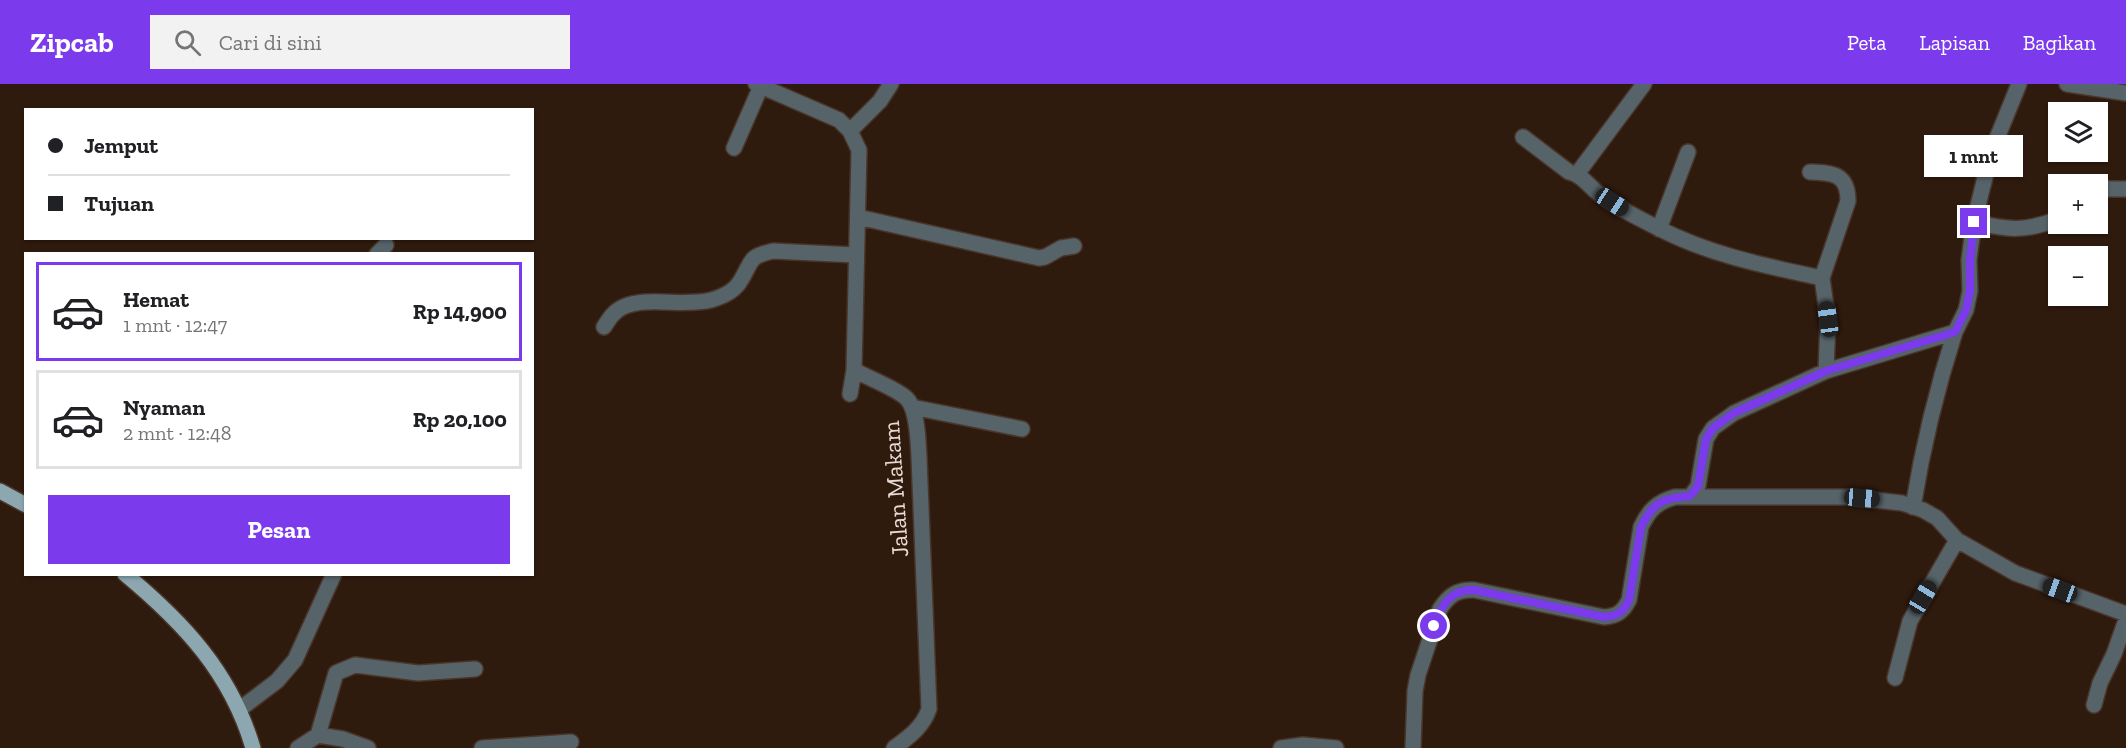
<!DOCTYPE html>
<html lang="id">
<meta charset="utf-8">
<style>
body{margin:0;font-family:"Zilla Slab",serif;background:#f2f2f2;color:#202124;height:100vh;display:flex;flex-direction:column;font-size:22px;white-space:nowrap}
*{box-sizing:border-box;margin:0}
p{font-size:20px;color:#757577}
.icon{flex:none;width:33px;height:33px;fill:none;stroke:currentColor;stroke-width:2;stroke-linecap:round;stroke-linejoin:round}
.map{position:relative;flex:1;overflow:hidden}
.sheet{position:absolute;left:24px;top:168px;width:510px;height:324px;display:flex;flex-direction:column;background:#fff;border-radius:0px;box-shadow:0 2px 4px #0004}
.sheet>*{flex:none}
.banner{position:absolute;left:24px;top:24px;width:510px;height:132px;border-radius:0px;box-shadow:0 2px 4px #0004;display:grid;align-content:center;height:132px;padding:0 24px;background:#fff}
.fabs{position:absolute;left:2048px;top:18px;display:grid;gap:12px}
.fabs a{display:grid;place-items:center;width:60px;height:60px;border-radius:0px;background:#fff;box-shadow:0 2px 4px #0004;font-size:30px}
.end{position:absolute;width:27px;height:27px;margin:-14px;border:8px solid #7c3aed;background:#fff;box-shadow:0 0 0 3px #fff}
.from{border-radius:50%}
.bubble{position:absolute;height:42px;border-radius:0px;background:#fff;box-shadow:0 2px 4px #0004;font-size:20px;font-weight:700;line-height:42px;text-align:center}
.car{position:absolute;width:18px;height:36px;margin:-18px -9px;border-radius:8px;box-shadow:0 0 4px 2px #0007;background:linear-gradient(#222 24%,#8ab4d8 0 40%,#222 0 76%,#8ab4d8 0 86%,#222 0)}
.banner b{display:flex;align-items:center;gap:21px;height:57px;font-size:22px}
.banner b+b{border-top:2px solid #e0e0e0}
.banner i{width:15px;height:15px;background:#202124}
ul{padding:10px 0 0;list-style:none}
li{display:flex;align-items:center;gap:18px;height:99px;margin:0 12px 9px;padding:0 12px;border:3px solid #e0e0e0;border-radius:0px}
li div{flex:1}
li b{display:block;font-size:22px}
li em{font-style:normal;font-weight:700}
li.on{border-color:#7c3aed}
li>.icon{width:54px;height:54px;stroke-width:1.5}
.button{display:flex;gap:12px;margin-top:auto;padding:12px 24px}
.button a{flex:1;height:69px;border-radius:0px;background:#7c3aed;color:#fff;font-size:24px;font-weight:700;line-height:69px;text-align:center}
header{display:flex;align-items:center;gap:36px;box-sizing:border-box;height:84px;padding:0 30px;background:#7c3aed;color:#fff}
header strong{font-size:28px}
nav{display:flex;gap:33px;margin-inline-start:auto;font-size:21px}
.search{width:420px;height:54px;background:#f2f2f2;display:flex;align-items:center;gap:15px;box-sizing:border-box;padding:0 21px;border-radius:0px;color:#757577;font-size:22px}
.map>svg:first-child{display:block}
</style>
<header>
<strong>Zipcab</strong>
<div class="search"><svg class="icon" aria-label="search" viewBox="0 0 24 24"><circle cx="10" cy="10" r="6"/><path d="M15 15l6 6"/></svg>Cari di sini</div>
<nav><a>Peta</a><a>Lapisan</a><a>Bagikan</a></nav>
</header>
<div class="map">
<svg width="2126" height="664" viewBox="0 0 2126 664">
<rect width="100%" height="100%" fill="#2f1a0e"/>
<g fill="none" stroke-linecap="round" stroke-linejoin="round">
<defs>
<path id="minor" d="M756 0 839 36 850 47 859 66 854 286C868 294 893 303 905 313 918 323 918 358 919 373L929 625C923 643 909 653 894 664
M2067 0 2126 9
M850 47 880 17 891 0
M1523 53 1569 88C1582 91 1588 101 1598 109 1616 123 1638 134 1658 144 1710 171 1766 182 1822 194
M734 64 761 2
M1810 88C1832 89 1848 89 1848 117L1822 194 1828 235 1826 287
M1577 90 1644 0
M2097 103 2110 105H2126
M858 133 1039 174 1045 173 1061 164 1074 162
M1974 138C2008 146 2025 148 2058 135
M1659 145 1688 68
M377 170 386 161
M604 243C609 235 614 227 623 223 648 212 683 223 711 216 722 213 735 207 741 196 753 177 747 173 773 167L856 171
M850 310 854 286
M912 323 1022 345
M1691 412 1698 402 1706 355 1713 344 1734 329 1826 287 1955 248 1966 226 1970 207 1969 176 1974 138 1991 69 2019 0
M1913 423C1923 361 1936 307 1955 248
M1895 594 1910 537 1957 456
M2094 621 2100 599 2114 570 2126 536
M240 625 277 597 295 576 334 490
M318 651 336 589 355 581 418 589 475 585
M298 664 318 651 343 655 368 664
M482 664 571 658
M1413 664 1415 607 1418 591 1440 525C1449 511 1458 505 1474 506L1604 533C1617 532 1623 528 1629 516L1641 443C1649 426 1657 418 1675 413H1847L1902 419 1923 426 1937 434 1957 456 2015 489 2126 530"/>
<path id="tertiary" d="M1281 664 1303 661 1336 664"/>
<path id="primary" d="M0 407 26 421
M125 490C184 539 231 589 253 664"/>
</defs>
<use href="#minor" stroke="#49352a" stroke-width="18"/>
<use href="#tertiary" stroke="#49352a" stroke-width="18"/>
<use href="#primary" stroke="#49352a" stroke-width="18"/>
<use href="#minor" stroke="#566368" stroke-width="15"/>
<use href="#tertiary" stroke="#566368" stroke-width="15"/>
<use href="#primary" stroke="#8ca7b0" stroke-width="15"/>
</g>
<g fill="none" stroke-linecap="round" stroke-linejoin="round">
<path stroke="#7c3aed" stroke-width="8" d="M1434 542C1441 522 1450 505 1474 506L1604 533C1617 532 1623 529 1629 516L1641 443C1653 418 1663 414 1690 412L1698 402 1706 355 1713 344 1734 329 1826 287 1955 248 1966 226 1970 207V177L1974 138"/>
</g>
<g text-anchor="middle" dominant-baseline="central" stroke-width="5" stroke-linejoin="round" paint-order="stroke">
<g font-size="24" fill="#eadcd4" stroke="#2f1a0e">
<text transform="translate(895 405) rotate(-94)">Jalan Makam</text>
</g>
</g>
</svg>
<div class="fabs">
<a><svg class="icon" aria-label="layers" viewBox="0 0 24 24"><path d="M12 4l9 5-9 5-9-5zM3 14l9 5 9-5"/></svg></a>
<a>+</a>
<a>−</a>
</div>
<i class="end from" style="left:1434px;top:542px"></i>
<i class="end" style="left:1974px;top:138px"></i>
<div class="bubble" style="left:1924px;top:51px;width:99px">1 mnt</div>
<i class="car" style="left:1612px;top:118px;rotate:123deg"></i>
<i class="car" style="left:1828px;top:235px;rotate:352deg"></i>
<i class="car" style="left:1862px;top:414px;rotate:95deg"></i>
<i class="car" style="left:2060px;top:506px;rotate:290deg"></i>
<i class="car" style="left:1923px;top:513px;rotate:31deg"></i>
<div class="banner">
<b><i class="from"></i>Jemput</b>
<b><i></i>Tujuan</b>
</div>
<section class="sheet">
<ul>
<li class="on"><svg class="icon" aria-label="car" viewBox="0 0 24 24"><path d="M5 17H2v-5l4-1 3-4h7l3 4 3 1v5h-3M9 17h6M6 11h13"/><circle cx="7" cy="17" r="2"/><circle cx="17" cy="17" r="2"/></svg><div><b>Hemat</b><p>1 mnt · 12:47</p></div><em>Rp 14,900</em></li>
<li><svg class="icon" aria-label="car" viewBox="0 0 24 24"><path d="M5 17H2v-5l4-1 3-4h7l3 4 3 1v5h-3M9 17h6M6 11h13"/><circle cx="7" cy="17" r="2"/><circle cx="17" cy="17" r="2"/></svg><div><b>Nyaman</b><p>2 mnt · 12:48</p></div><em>Rp 20,100</em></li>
</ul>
<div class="button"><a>Pesan</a></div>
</section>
</div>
